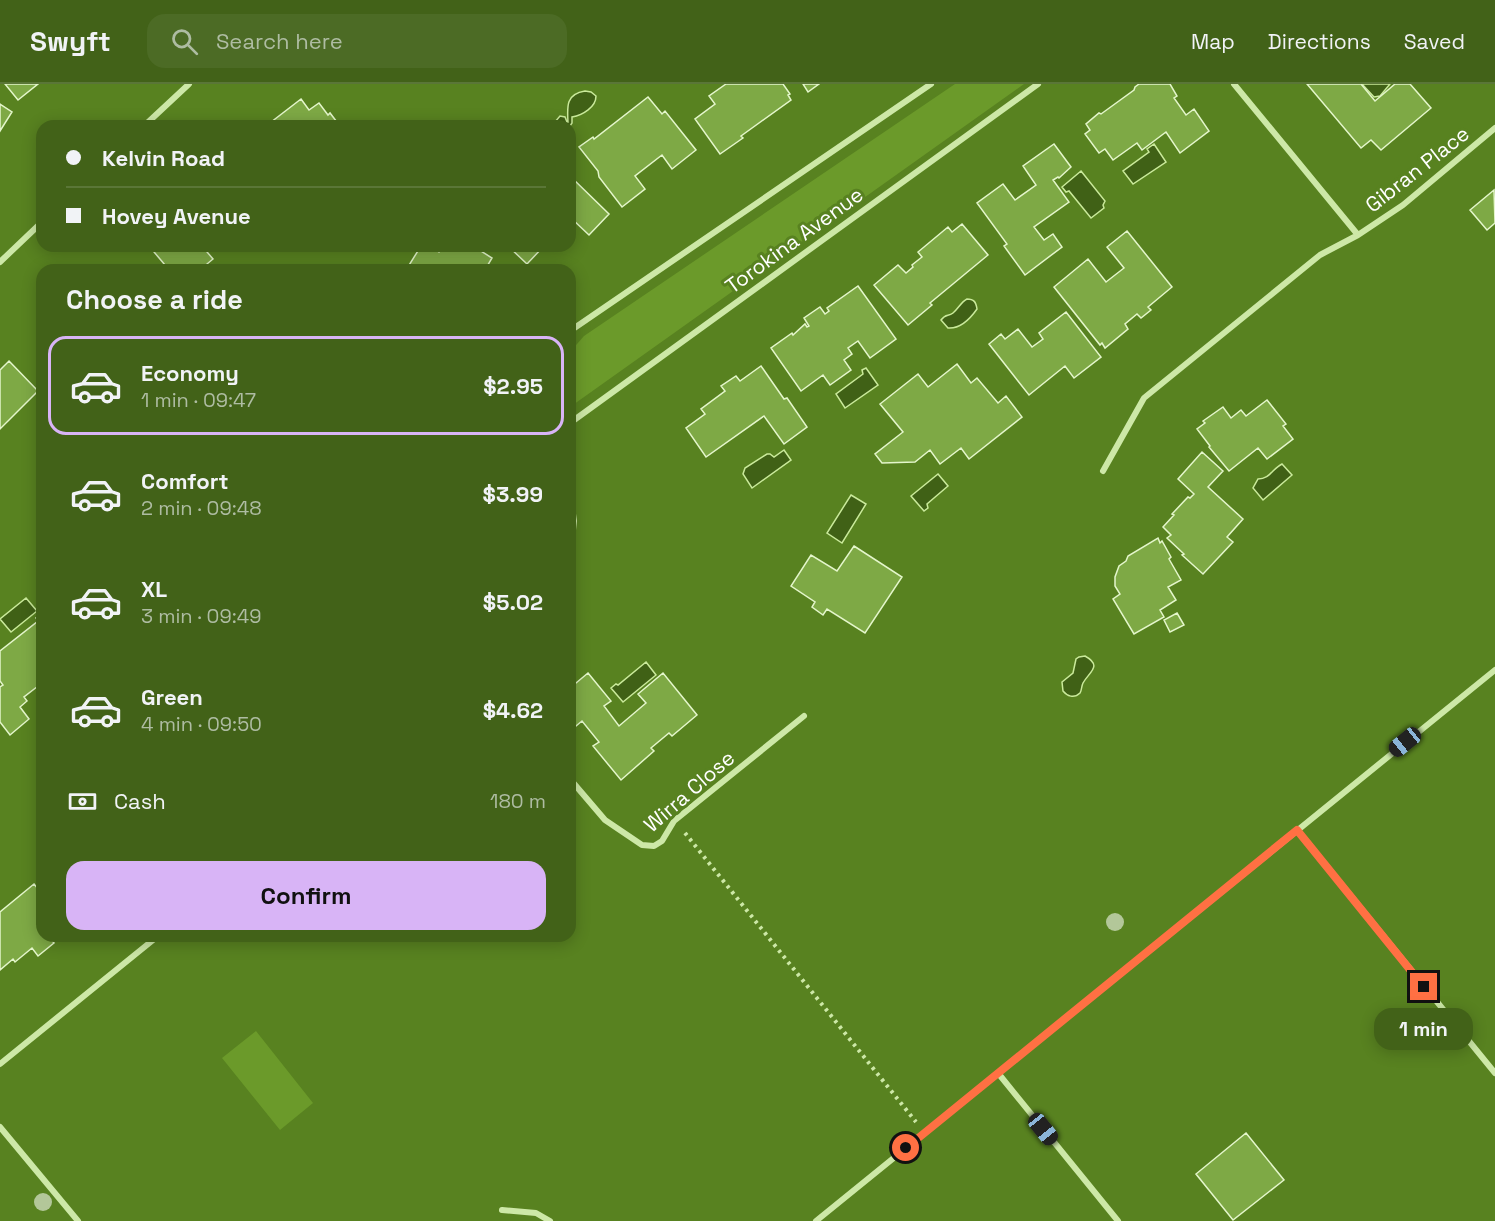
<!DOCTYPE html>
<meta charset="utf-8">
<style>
body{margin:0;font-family:"Space Grotesk",sans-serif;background:#4c6b25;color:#f1f3f6;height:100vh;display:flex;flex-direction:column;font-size:22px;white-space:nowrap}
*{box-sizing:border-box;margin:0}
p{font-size:20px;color:#aebca2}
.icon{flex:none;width:33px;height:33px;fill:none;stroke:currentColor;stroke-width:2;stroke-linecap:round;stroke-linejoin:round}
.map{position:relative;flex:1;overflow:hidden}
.panel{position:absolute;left:36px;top:180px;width:540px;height:678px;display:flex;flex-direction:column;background:#426218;border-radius:18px;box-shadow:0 3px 15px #0003}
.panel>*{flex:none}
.banner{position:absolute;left:36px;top:36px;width:540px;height:132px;border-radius:18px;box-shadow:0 3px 15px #0003;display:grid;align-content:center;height:132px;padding:0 30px;background:#426218}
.end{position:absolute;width:27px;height:27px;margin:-14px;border:8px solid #ff7043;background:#111;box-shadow:0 0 0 3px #111}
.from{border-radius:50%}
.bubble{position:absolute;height:42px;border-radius:18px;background:#426218;box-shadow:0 3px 15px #0003;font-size:20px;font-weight:700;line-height:42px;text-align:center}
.car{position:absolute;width:18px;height:36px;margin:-18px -9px;border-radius:8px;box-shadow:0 0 4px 2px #0007;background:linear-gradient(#222 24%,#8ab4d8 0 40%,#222 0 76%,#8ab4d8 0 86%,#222 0)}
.banner b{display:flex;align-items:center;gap:21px;height:57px;font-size:22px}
.banner b+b{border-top:2px solid #5a7637}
.banner i{width:15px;height:15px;background:#f1f3f6}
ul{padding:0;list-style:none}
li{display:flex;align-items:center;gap:18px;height:99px;margin:0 12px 9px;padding:0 18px;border:3px solid transparent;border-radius:18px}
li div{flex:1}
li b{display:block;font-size:22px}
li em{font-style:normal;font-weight:700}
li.selected{border-color:#d8b4f6}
li>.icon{width:54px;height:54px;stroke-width:1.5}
h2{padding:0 30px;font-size:27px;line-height:72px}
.pay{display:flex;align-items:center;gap:15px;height:66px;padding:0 30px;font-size:22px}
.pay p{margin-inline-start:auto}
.cta{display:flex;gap:12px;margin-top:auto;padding:12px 30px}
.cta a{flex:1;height:69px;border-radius:18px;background:#d8b4f6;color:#111;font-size:24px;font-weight:700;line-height:69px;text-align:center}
header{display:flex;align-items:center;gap:36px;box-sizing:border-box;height:84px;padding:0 30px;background:#426218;border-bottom:2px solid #5a7637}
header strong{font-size:28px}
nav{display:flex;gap:33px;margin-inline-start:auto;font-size:21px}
.search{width:420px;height:54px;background:#4c6b25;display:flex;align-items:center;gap:15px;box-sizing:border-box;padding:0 21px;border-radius:18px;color:#aebca2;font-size:22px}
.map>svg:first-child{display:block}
</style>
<header>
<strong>Swyft</strong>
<div class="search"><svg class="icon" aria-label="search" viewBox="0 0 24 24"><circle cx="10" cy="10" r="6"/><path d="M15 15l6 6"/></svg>Search here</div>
<nav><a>Map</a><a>Directions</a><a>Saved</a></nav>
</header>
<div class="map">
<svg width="1495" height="1137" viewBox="0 0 1495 1137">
<rect width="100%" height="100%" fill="#588220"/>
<path fill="#6b9a2a" d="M955 0H1024L570 323V268L584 252Z
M256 947 313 1019 280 1046 222 974Z"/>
<path fill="#406116" stroke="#caea9b" stroke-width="1.5" d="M1362 0H1390L1380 12 1374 13Z
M585 7 591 8 596 12C596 23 583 31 572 33V39L570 42H556L555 38 560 32 565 33 567 38H568C567 22 566 10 585 7Z
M1154 60 1166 78 1133 100 1123 87 1149 68 1147 65Z
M1081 87 1105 117 1103 121 1104 124 1091 134 1069 107 1066 108 1062 103Z
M967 215C974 215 976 218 977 225 970 235 960 245 948 244L941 236C946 229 948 233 953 229 959 224 961 218 967 215Z
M866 284 878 301 845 324 836 310 863 290 862 286Z
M784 366 791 376 752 404 743 390 745 384 767 370H770L774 373Z
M1282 380 1292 391 1263 416 1253 404 1258 395C1270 395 1272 385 1282 380Z
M938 390 948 402 927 420 928 424 924 427 911 412Z
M851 411 866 420 842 459 827 449Z
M26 514 37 527 11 548 0 535Z
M1085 572C1103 582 1089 588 1083 599 1081 603 1082 606 1080 609 1074 615 1067 612 1063 607L1062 598 1073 589 1076 575 1079 573Z
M646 578 656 591 623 618 611 604 616 600 618 601Z"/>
<path fill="#7ea945" stroke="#e4f6cb" stroke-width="1.5" d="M5 0H38L18 16Z
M726 0H783L790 10 788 11 791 16 741 52 743 54 720 70 695 35 715 20 709 12Z
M803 0H819L808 8Z
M1139 0H1170L1177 12 1174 14 1186 31 1194 25 1209 47 1180 69 1166 48 1142 66 1137 59 1113 76 1105 65 1099 69 1085 50 1090 46 1086 40 1099 29 1101 30 1134 6 1135 3Z
M1307 0H1361L1375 17 1395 0H1410L1431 24 1381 66 1371 56 1361 64Z
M648 13 662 30 665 27 696 66 672 85 662 71 635 92 645 105 622 123 599 93 598 87 579 63 593 53 594 55Z
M301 15 309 26 319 19 328 31 330 29 340 42H266Z
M0 20 12 28 0 47Z
M1054 60 1071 83 1059 94 1058 93 1053 96 1069 118 1034 143 1044 156 1053 150 1062 163 1025 191 1004 162 1007 160 977 119 1003 100 1015 116 1036 101 1023 82Z
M570 92 609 130 589 151 571 134 570 136Z
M1494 106 1495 139 1487 146 1470 126Z
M962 140 988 171 930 219 932 221 908 241 874 201 898 181 906 189 913 183 912 181 922 173 918 168 948 143 952 148Z
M1127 147 1172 203 1148 223 1151 226 1141 234 1137 230 1125 240 1128 245 1105 264 1102 259 1100 261 1054 203 1088 175 1106 198 1124 184 1107 163Z
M149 162H202L213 175 207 180 211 185 159 186 165 181Z
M421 162H425L429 165 430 162 439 168 443 162H473L492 174 485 186H406Z
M508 162H551L547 167 543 163 527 180Z
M858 202 896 255 870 274 858 257 848 264 852 270 844 276 851 286 830 301 823 291 801 307 771 264 792 249 793 251 805 240 807 243 809 242 804 234 820 223 825 230 829 227 827 224Z
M1066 228 1101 273 1074 294 1065 282 1029 311 989 260 1001 250 1005 255 1018 245 1032 263 1043 255 1039 249Z
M9 277 38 307 0 345V286Z
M957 280 971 299 977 294 998 319 1006 312 1022 333 969 375 961 364 940 380 930 366 915 378 882 379 875 370 903 348 880 320 918 290 928 303Z
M761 282 784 315 787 314 807 343 784 360 764 332 706 373 686 344 705 330 701 325 725 307 721 302 736 292 740 297Z
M1267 316 1286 340 1283 342 1293 355 1267 375 1258 364 1229 387 1209 363 1210 362 1197 345 1205 339 1203 337 1223 323 1231 334 1241 326 1246 332Z
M1202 368 1223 387 1208 403 1243 435 1227 453 1233 458 1203 490 1182 471 1184 470 1167 454 1171 451 1163 443 1174 431 1172 430 1188 413 1190 414 1194 410 1178 395Z
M1158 454 1160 459 1162 457 1171 473 1169 475 1181 496 1168 503 1176 516 1160 526 1164 533 1134 550 1113 515 1120 510 1115 502V493L1119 482 1126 477 1128 472Z
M854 462 902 493 865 549 827 525 823 531 812 523 815 518 791 502 811 471 837 487Z
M42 529V599L24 613 27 617 20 623 29 635 10 651 0 638V603L3 601 0 597V567L38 537 36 534Z
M1177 529 1184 541 1170 548 1164 536Z
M588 589 611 617 604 622 619 642 646 619 638 610 663 589 697 631 672 652 669 649 651 664 654 667 621 696 593 662 599 658 582 637 576 642 570 635V604Z
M34 800 42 810V852H48L54 859 38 872 32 864 15 878 13 875 0 886V828Z
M1246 1049 1284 1096 1233 1136 1196 1090Z"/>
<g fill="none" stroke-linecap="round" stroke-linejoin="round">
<path stroke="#cde8a7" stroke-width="4" stroke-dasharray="3 4.5" stroke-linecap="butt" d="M685 749 916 1038"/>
<path stroke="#cde8a7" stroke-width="6" d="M144 42 189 0
M1358 151 1403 121 1495 44
M0 178 42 138
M570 247 931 0
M570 339 1038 0
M1103 387 1144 314 1320 171 1358 151 1234 0
M570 409 574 437 570 473
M570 695 605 736 642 761 654 762 662 757 674 737 804 632
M1297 746 1495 989
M0 980 158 852
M998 989 1118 1137
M0 1043 78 1137
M502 1126 536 1129 550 1137
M816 1137 1495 586"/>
</g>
<g fill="#b3c799">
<circle cx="1115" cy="838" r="9"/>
<circle cx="43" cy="1118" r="9"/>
</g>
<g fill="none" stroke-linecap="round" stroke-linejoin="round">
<path stroke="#ff7043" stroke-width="8" d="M906 1064 1297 746 1424 903"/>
</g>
<g text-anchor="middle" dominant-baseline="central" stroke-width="6" stroke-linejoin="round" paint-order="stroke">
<g font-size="21" fill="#fff" stroke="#588220">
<text transform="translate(1417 85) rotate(-38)">Gibran Place</text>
<text transform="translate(794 156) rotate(-36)">Torokina Avenue</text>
<text transform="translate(689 707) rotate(-41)">Wirra Close</text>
</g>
</g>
</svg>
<i class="end from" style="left:906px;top:1064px"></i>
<i class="end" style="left:1424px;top:903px"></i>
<div class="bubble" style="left:1374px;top:924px;width:99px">1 min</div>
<i class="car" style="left:1405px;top:658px;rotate:231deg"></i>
<i class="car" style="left:1043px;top:1045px;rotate:141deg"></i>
<div class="banner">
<b><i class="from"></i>Kelvin Road</b>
<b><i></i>Hovey Avenue</b>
</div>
<section class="panel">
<h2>Choose a ride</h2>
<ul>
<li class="selected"><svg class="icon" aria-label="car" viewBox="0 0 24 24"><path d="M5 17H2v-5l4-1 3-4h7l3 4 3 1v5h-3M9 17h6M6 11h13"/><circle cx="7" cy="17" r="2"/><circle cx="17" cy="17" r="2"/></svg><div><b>Economy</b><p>1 min · 09:47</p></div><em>$2.95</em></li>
<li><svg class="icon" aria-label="car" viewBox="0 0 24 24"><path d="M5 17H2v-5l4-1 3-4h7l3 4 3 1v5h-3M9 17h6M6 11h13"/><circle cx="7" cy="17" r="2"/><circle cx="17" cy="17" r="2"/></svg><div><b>Comfort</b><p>2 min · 09:48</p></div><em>$3.99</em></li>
<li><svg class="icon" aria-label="car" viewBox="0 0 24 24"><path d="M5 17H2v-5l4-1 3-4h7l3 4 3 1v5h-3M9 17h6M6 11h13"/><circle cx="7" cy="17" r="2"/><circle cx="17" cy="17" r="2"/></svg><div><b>XL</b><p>3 min · 09:49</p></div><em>$5.02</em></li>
<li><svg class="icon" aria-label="car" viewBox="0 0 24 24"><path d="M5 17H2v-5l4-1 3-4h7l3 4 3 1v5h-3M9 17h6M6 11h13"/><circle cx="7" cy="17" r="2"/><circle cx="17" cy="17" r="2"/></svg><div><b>Green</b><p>4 min · 09:50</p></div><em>$4.62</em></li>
</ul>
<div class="pay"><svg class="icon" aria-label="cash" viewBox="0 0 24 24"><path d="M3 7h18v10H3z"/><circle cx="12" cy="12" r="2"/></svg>Cash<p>180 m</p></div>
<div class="cta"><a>Confirm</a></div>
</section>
</div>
